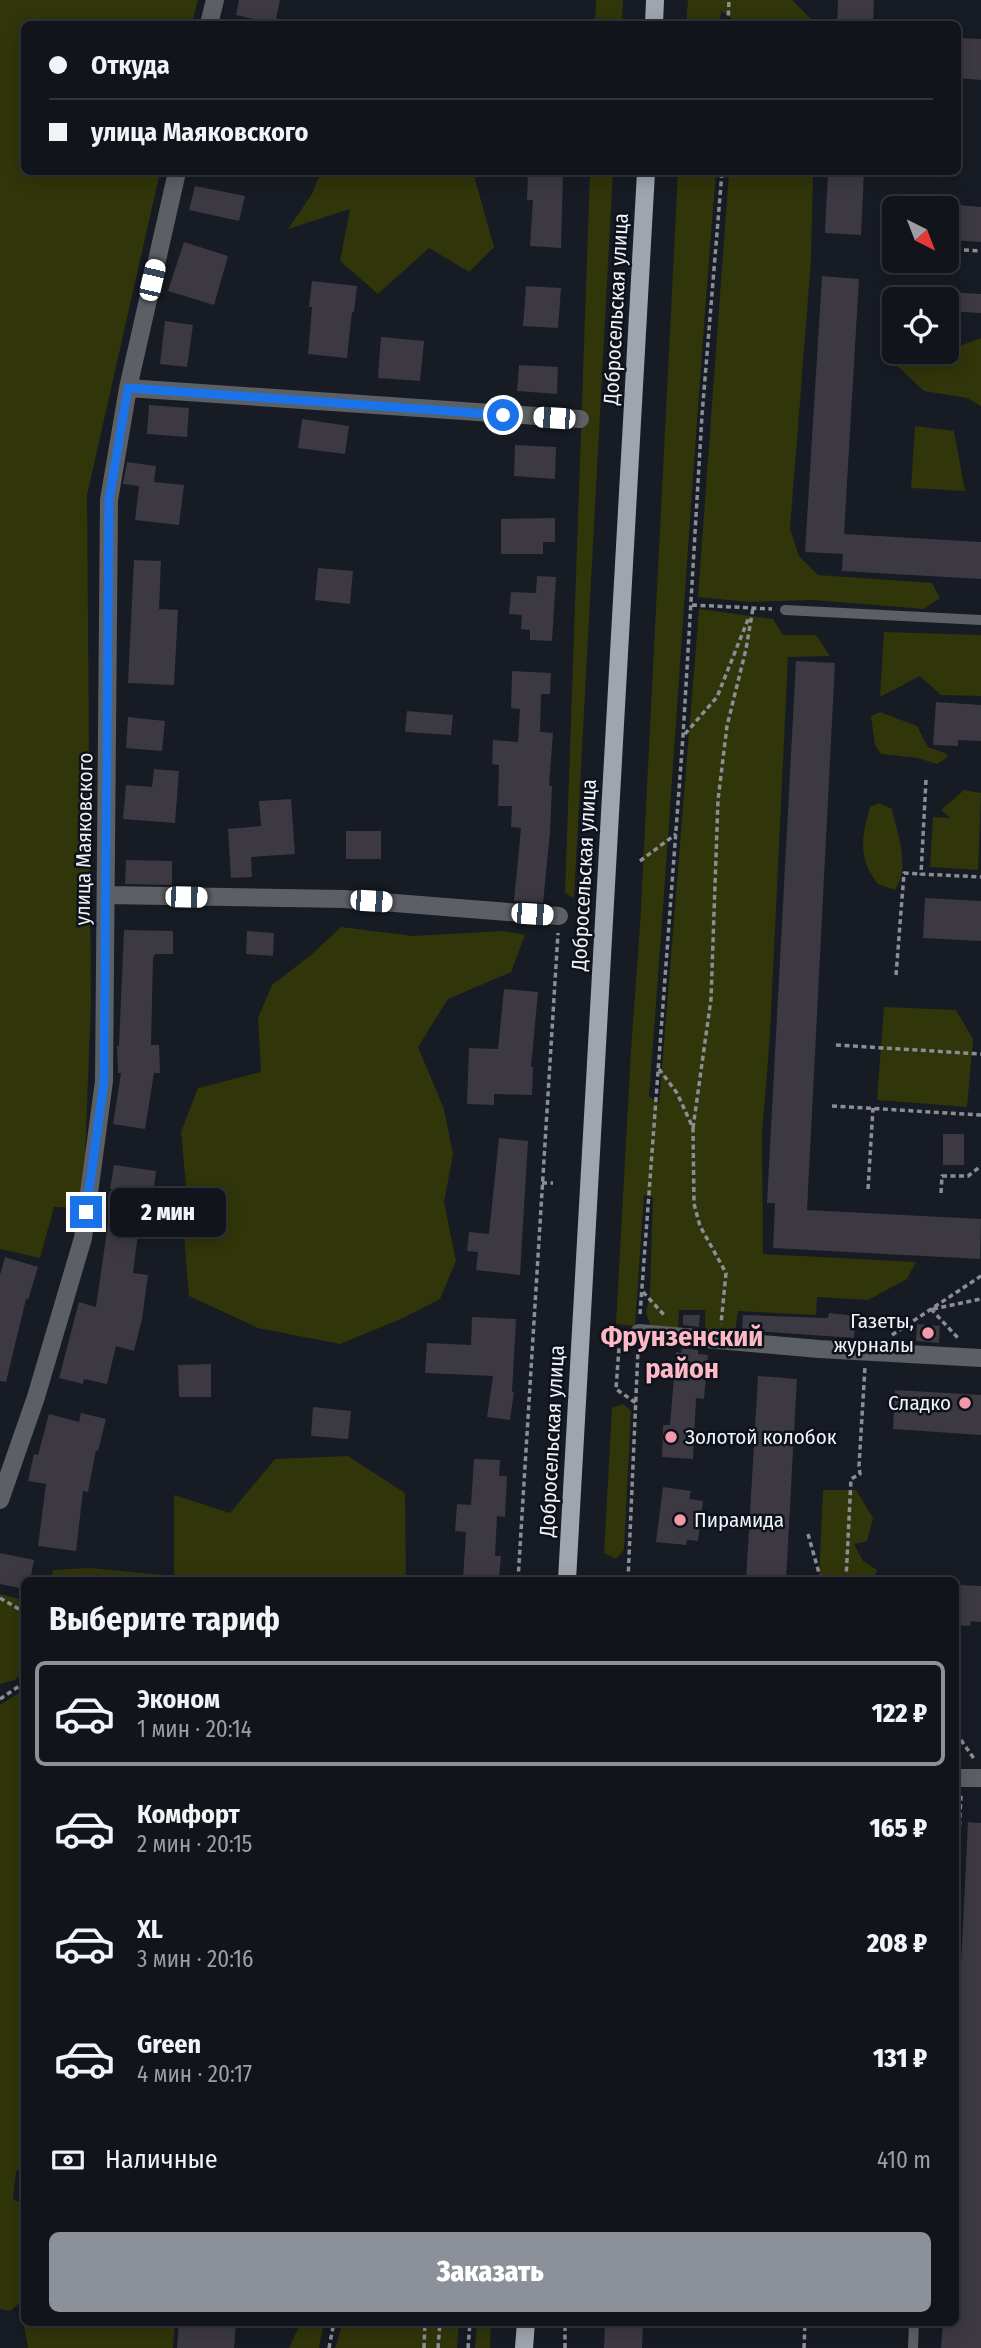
<!DOCTYPE html>
<html lang="ru">
<meta charset="utf-8">
<style>
body{margin:0;font-family:"Fira Sans Condensed",sans-serif;background:#1a1d23;color:#f1f3f6;height:100vh;display:flex;flex-direction:column;font-size:26px;white-space:nowrap}
*{box-sizing:border-box;margin:0}
p{font-size:23px;color:#9c9ea2}
.icon{flex:none;width:38px;height:38px;fill:none;stroke:currentColor;stroke-width:2;stroke-linecap:round;stroke-linejoin:round}
.map{position:relative;flex:1;overflow:hidden}
.drawer{position:absolute;left:21px;top:1577px;width:938px;height:749px;display:flex;flex-direction:column;background:#11141a;border-radius:10px;box-shadow:0 4px 18px #0003,0 0 0 2px #303339}
.drawer>*{flex:none}
.top-card{position:absolute;left:21px;top:21px;width:940px;height:154px;border-radius:10px;box-shadow:0 4px 18px #0003,0 0 0 2px #303339;display:grid;align-content:center;height:154px;padding:0 28px;background:#11141a}
.needle{width:46px;rotate:138deg}
.tools{position:absolute;left:882px;top:196px;display:grid;gap:14px}
.tools a{display:grid;place-items:center;width:77px;height:77px;border-radius:10px;background:#11141a;box-shadow:0 4px 18px #0003,0 0 0 2px #303339;font-size:35px}
.end{position:absolute;width:32px;height:32px;margin:-16px;border:9px solid #1a73e8;background:#fff;box-shadow:0 0 0 4px #fff}
.from{border-radius:50%}
.bubble{position:absolute;height:49px;border-radius:10px;background:#11141a;box-shadow:0 4px 18px #0003,0 0 0 2px #303339;font-size:23px;font-weight:800;line-height:49px;text-align:center}
.car{position:absolute;width:21px;height:42px;margin:-21px -10px;border-radius:9px;box-shadow:0 0 5px 2px #0007;background:linear-gradient(#fff 24%,#345 0 40%,#fff 0 76%,#345 0 86%,#fff 0)}
.top-card b{display:flex;align-items:center;gap:24px;height:66px;font-size:26px}
.top-card b+b{border-top:2px solid #303339}
.top-card i{width:18px;height:18px;background:#f1f3f6}
ul{padding:0;list-style:none}
li{display:flex;align-items:center;gap:21px;height:105px;margin:0 14px 10px;padding:0 14px;border:4px solid transparent;border-radius:10px}
li div{flex:1}
li b{display:block;font-size:26px}
li em{font-style:normal;font-weight:800}
li.on{border-color:#8c9099}
li>.icon{width:63px;height:63px;stroke-width:1.5}
h2{padding:0 28px;font-size:32px;line-height:84px}
.pay{display:flex;align-items:center;gap:18px;height:77px;padding:0 28px;font-size:26px}
.pay p{margin-inline-start:auto}
.action{display:flex;gap:14px;margin-top:auto;padding:14px 28px}
.action a{flex:1;height:80px;border-radius:10px;background:#8c9099;color:#fff;font-size:28px;font-weight:800;line-height:80px;text-align:center}
.map>svg:first-child{display:block}
</style>
<div class="map">
<svg width="981" height="2348" viewBox="0 0 981 2348">
<rect width="100%" height="100%" fill="#171b23"/>
<path fill="#31350a" d="M0 0H198L192 24H24V172H160L87 495 91 1002 83 1208 54 1207 40 1258 0 1249Z
M596 0H623L622 24H595Z
M688 0H792L816 24H734V20L721 11 720 24H686Z
M321 172H473L494 247 469 272 429 248 378 294 340 261 350 209 288 229 312 194Z
M590 172H613L574 898 565 893Z
M678 172H716C691 479 673 788 649 1096L659 1104 699 609 773 619 783 635H816L830 656 788 657 770 1034 762 1135 763 1254 916 1262 907 1279 868 1300 817 1297 816 1315 738 1311 735 1333 705 1332V1310H679L678 1331 651 1327 646 1313 650 1292 653 1197 644 1195 635 1326 616 1324 631 1050 640 926Z
M729 172H813L811 260 790 529 799 556 818 575 932 583 940 598 924 609 814 600 749 602 698 597Z
M981 338V406L967 398 924 391 893 362 907 354 935 355Z
M915 426 954 431 965 491 911 488Z
M884 632 981 635V696L941 695 920 676 880 697Z
M880 712 917 726 928 747 945 753 948 757 937 764 918 758 881 754 875 745 871 716Z
M964 790 981 793 978 870 930 867 933 817 950 818 941 810Z
M879 803 892 809C897 834 911 866 895 890L878 884C858 858 861 838 870 807Z
M341 927 413 936 503 931 525 935 511 972 448 999 418 1047 444 1109 453 1154 444 1202 456 1261 440 1299 401 1319 340 1344 258 1328 189 1296 184 1236 186 1186 181 1132 198 1088 261 1072 258 1018 272 985 311 955Z
M884 1007 956 1010 973 1039 967 1107 877 1100Z
M623 1404 631 1411 624 1550 616 1559 604 1553 612 1408Z
M348 1456 405 1493 406 1580H51L53 1570 90 1568 174 1576V1495L230 1513 275 1459Z
M823 1490H856L873 1518 867 1541 854 1544 863 1561 877 1570 874 1580H819Z
M0 1594 24 1600V1670L15 1680 0 1684Z
M24 1690V2171H16L13 2200 24 2202V2299L10 2311 0 2309V1705Z
M29 2322H175L173 2348H28L24 2326Z
M301 2322H324L319 2348H289Z
M343 2322H459L457 2348H335Z
M477 2322H491L490 2348H475Z"/>
<path fill="#3c3943" d="M239 0H280L275 24 236 15Z
M838 0H874L873 24H837Z
M957 38 981 39V80L957 78Z
M528 172H563L561 248 530 246 533 200H527Z
M828 172H864L861 235 825 233Z
M195 186 245 196 239 221 189 210Z
M947 204 981 207V242L947 240Z
M184 242 228 256 214 305 168 291Z
M822 276 859 279 844 534 981 542V579L842 571 843 554 805 552Z
M312 281 357 286 354 312H352L347 358 308 354 312 307H309Z
M526 286 561 288 558 328 523 326Z
M947 292 981 294V313L947 311Z
M165 321 193 325 187 367 160 364Z
M381 337 424 341 420 381 378 378Z
M519 365 558 367 557 394 517 391Z
M149 405 189 408 187 437 147 434Z
M302 419 349 426 345 454 298 448Z
M515 445 556 447 555 479 514 476Z
M127 462 156 466 154 482 184 485 179 525 135 520 139 486 123 484Z
M555 518V542H543V554H501V519Z
M134 560 161 561 159 609 178 610 174 685 128 683Z
M318 568 353 571 350 604 315 600Z
M537 576 556 577 552 641 530 640V630L521 629 522 615 509 614 511 592 536 593Z
M796 661 835 663 807 1210 981 1219 980 1259 773 1248 775 1203H767Z
M512 671 551 673 550 694H541L540 732 553 733 549 786H552L550 832 543 903 514 901 521 828 511 827 512 806H498L499 765 492 764 493 740 518 742 520 709 511 708Z
M936 702 981 705V741L958 740V746L933 745Z
M407 711 453 715 451 735 405 732Z
M128 717 165 721 162 751 126 748Z
M154 769 179 771 175 823 123 819 126 785 152 787Z
M291 799 295 854 251 857 252 877 231 878 228 829 261 826 259 801Z
M346 831H381V859H346Z
M126 860 172 861V885L125 884Z
M925 898 981 901V941L923 938Z
M124 930 173 931V954H155L153 958 151 1045H159L160 1073H154L145 1129 113 1124 121 1073H118L117 1046H119Z
M247 931 274 933 273 956 246 954Z
M504 989 538 992 531 1067H533L532 1095 494 1094V1105L467 1104 469 1048 498 1049Z
M943 1134H964V1165H943Z
M499 1138 528 1141 520 1275 476 1270 478 1252 467 1251 469 1232 489 1234Z
M114 1165 156 1171 153 1195 143 1194 133 1273 148 1275 142 1319 134 1351 116 1346 107 1384 84 1379 83 1384 59 1378 79 1302 96 1307 113 1189H110Z
M5 1257 38 1267 28 1300 26 1299 6 1382 0 1381V1275Z
M829 1313 856 1316 854 1338 742 1330 743 1315 828 1318Z
M683 1315H700L699 1327 683 1325Z
M472 1317 516 1319 512 1392H514L510 1420 487 1417 493 1376 425 1373 427 1343 471 1345Z
M917 1324 940 1326 939 1343 916 1341Z
M682 1348 698 1350V1354L708 1355 704 1399 696 1398 693 1459 662 1457 663 1425H670L676 1352 681 1353Z
M211 1364V1397H179L178 1365Z
M758 1376 797 1379 786 1580H746Z
M895 1390 981 1395V1435L893 1429Z
M313 1407 351 1411 348 1439 311 1436Z
M81 1413 106 1419 98 1451 96 1450 88 1492 83 1491 76 1551 38 1546 46 1484 28 1481 34 1454 38 1455 49 1414 79 1422Z
M474 1459 500 1460 499 1476H507L505 1517 497 1516 495 1556H501L499 1577H491L490 1580H463L466 1532 455 1531 457 1504 471 1505Z
M663 1487 691 1491 689 1499 703 1501 698 1541 687 1540 686 1545 656 1542Z
M0 1553 34 1560 30 1580H24V1589L0 1584Z
M956 1585 981 1586V1622L971 1621 970 1626 956 1625Z
M968 1822 981 1823V2348H941L943 2322H956V2068Z
M179 2322H236L234 2348H177Z
M605 2322H643L642 2348H604Z"/>
<g fill="none" stroke-linecap="round" stroke-linejoin="round">
<path stroke="#8b8e95" stroke-width="3.5" stroke-dasharray="5 3.5" stroke-linecap="butt" d="M728 24 729 0
M888 245H894
M947 249 981 251
M692 605 772 609
M685 734 717 697 749 617
M926 780 921 874 981 877
M640 861 676 834
M896 975 904 873 921 874
M836 1045 981 1054
M659 1069 677 1093 693 1128 694 1204 700 1226 726 1273 721 1324
M832 1106 981 1115
M693 1128 711 999 718 800 727 726 746 649 753 608
M542 1183H553
M868 1189 873 1108
M941 1193 942 1176H968L981 1166
M643 1292 666 1317
M931 1309 958 1338
M933 1309 981 1299
M640 1314 683 736 702 415 722 172
M892 1335 981 1276
M627 1346 619 1348 616 1389 636 1403
M808 1534 821 1580
M518 1580 558 933
M628 1580 638 1350
M846 1580 851 1479 860 1474 859 1466 865 1367
M0 1598 24 1612
M0 1699 24 1683
M956 1733 975 1760
M956 1894 961 1795
M329 2348 334 2322
M424 2348 425 2322
M438 2348 440 2322
M468 2348 470 2322
M565 2348V2322
M804 2348 805 2322"/>
<path stroke="#5c5f64" stroke-width="10" d="M785 610 981 620
M913 2348 914 2322"/>
<path stroke="#5c5f64" stroke-width="18" d="M209 24 215 0
M128 388 580 419
M107 895 344 899 559 916
M639 1333 819 1349 981 1358
M0 1500 36 1397 83 1238 104 1081 109 500 128 388 177 172
M956 1778H981"/>
<path stroke="#9fa5ae" stroke-width="18" d="M654 24 655 0
M567 1580 646 172
M524 2348 526 2322"/>
</g>
<g fill="none" stroke-linecap="round" stroke-linejoin="round">
<path stroke="#1a73e8" stroke-width="9" d="M86 1212 104 1081 109 500 128 388 503 415"/>
</g>
<g fill="#f39aaa" stroke="#0e121a" stroke-width="2.5">
<circle cx="928" cy="1333" r="7"/>
<circle cx="965" cy="1403" r="7"/>
<circle cx="671" cy="1437" r="7"/>
<circle cx="680" cy="1520" r="7"/>
</g>
<g text-anchor="middle" dominant-baseline="central" stroke-width="5" stroke-linejoin="round" paint-order="stroke">
<g font-size="21" fill="#f0f3f9" stroke="#0e121a">
<text transform="translate(616 309) rotate(-87)">Добросельская улица</text>
<text transform="translate(84 839) rotate(-89)">улица Маяковского</text>
<text transform="translate(584 875) rotate(-87)">Добросельская улица</text>
<text transform="translate(552 1441) rotate(-87)">Добросельская улица</text>
</g>
<g font-size="21" fill="#f0f3f9" stroke="#0e121a" text-anchor="end">
<text x="914" y="1321">Газеты,<tspan x="914" dy="24">журналы</tspan></text>
<text x="951" y="1403">Сладко</text>
<text x="685" y="1437" text-anchor="start">Золотой колобок</text>
<text x="694" y="1520" text-anchor="start">Пирамида</text>
</g>
<g font-size="28" font-weight="bold" fill="#fdb9c5" stroke="#0e121a">
<text x="682" y="1336">Фрунзенский<tspan x="682" dy="32">район</tspan></text>
</g>
</g>
</svg>
<div class="tools">
<a><svg class="needle" viewBox="-14 -14 28 28"><path d="M0-13l5 13h-10z" fill="#e53935"/><path d="M0 13l5-13h-10z" fill="#9c9ea2"/></svg></a>
<a><svg class="icon" aria-label="locate" viewBox="0 0 24 24"><circle cx="12" cy="12" r="6"/><path d="M12 2v4M12 18v4M2 12h4M18 12h4"/></svg></a>
</div>
<i class="end from" style="left:503px;top:415px"></i>
<i class="end" style="left:86px;top:1212px"></i>
<div class="bubble" style="left:110px;top:1188px;width:116px">2 мин</div>
<i class="car" style="left:152px;top:280px;rotate:13deg"></i>
<i class="car" style="left:554px;top:418px;rotate:274deg"></i>
<i class="car" style="left:186px;top:897px;rotate:91deg"></i>
<i class="car" style="left:371px;top:901px;rotate:94deg"></i>
<i class="car" style="left:532px;top:914px;rotate:94deg"></i>
<div class="top-card">
<b><i class="from"></i>Откуда</b>
<b><i></i>улица Маяковского</b>
</div>
<section class="drawer">
<h2>Выберите тариф</h2>
<ul>
<li class="on"><svg class="icon" aria-label="car" viewBox="0 0 24 24"><path d="M5 17H2v-5l4-1 3-4h7l3 4 3 1v5h-3M9 17h6M6 11h13"/><circle cx="7" cy="17" r="2"/><circle cx="17" cy="17" r="2"/></svg><div><b>Эконом</b><p>1 мин · 20:14</p></div><em>122 ₽</em></li>
<li><svg class="icon" aria-label="car" viewBox="0 0 24 24"><path d="M5 17H2v-5l4-1 3-4h7l3 4 3 1v5h-3M9 17h6M6 11h13"/><circle cx="7" cy="17" r="2"/><circle cx="17" cy="17" r="2"/></svg><div><b>Комфорт</b><p>2 мин · 20:15</p></div><em>165 ₽</em></li>
<li><svg class="icon" aria-label="car" viewBox="0 0 24 24"><path d="M5 17H2v-5l4-1 3-4h7l3 4 3 1v5h-3M9 17h6M6 11h13"/><circle cx="7" cy="17" r="2"/><circle cx="17" cy="17" r="2"/></svg><div><b>XL</b><p>3 мин · 20:16</p></div><em>208 ₽</em></li>
<li><svg class="icon" aria-label="car" viewBox="0 0 24 24"><path d="M5 17H2v-5l4-1 3-4h7l3 4 3 1v5h-3M9 17h6M6 11h13"/><circle cx="7" cy="17" r="2"/><circle cx="17" cy="17" r="2"/></svg><div><b>Green</b><p>4 мин · 20:17</p></div><em>131 ₽</em></li>
</ul>
<div class="pay"><svg class="icon" aria-label="cash" viewBox="0 0 24 24"><path d="M3 7h18v10H3z"/><circle cx="12" cy="12" r="2"/></svg>Наличные<p>410 m</p></div>
<div class="action"><a>Заказать</a></div>
</section>
</div>
